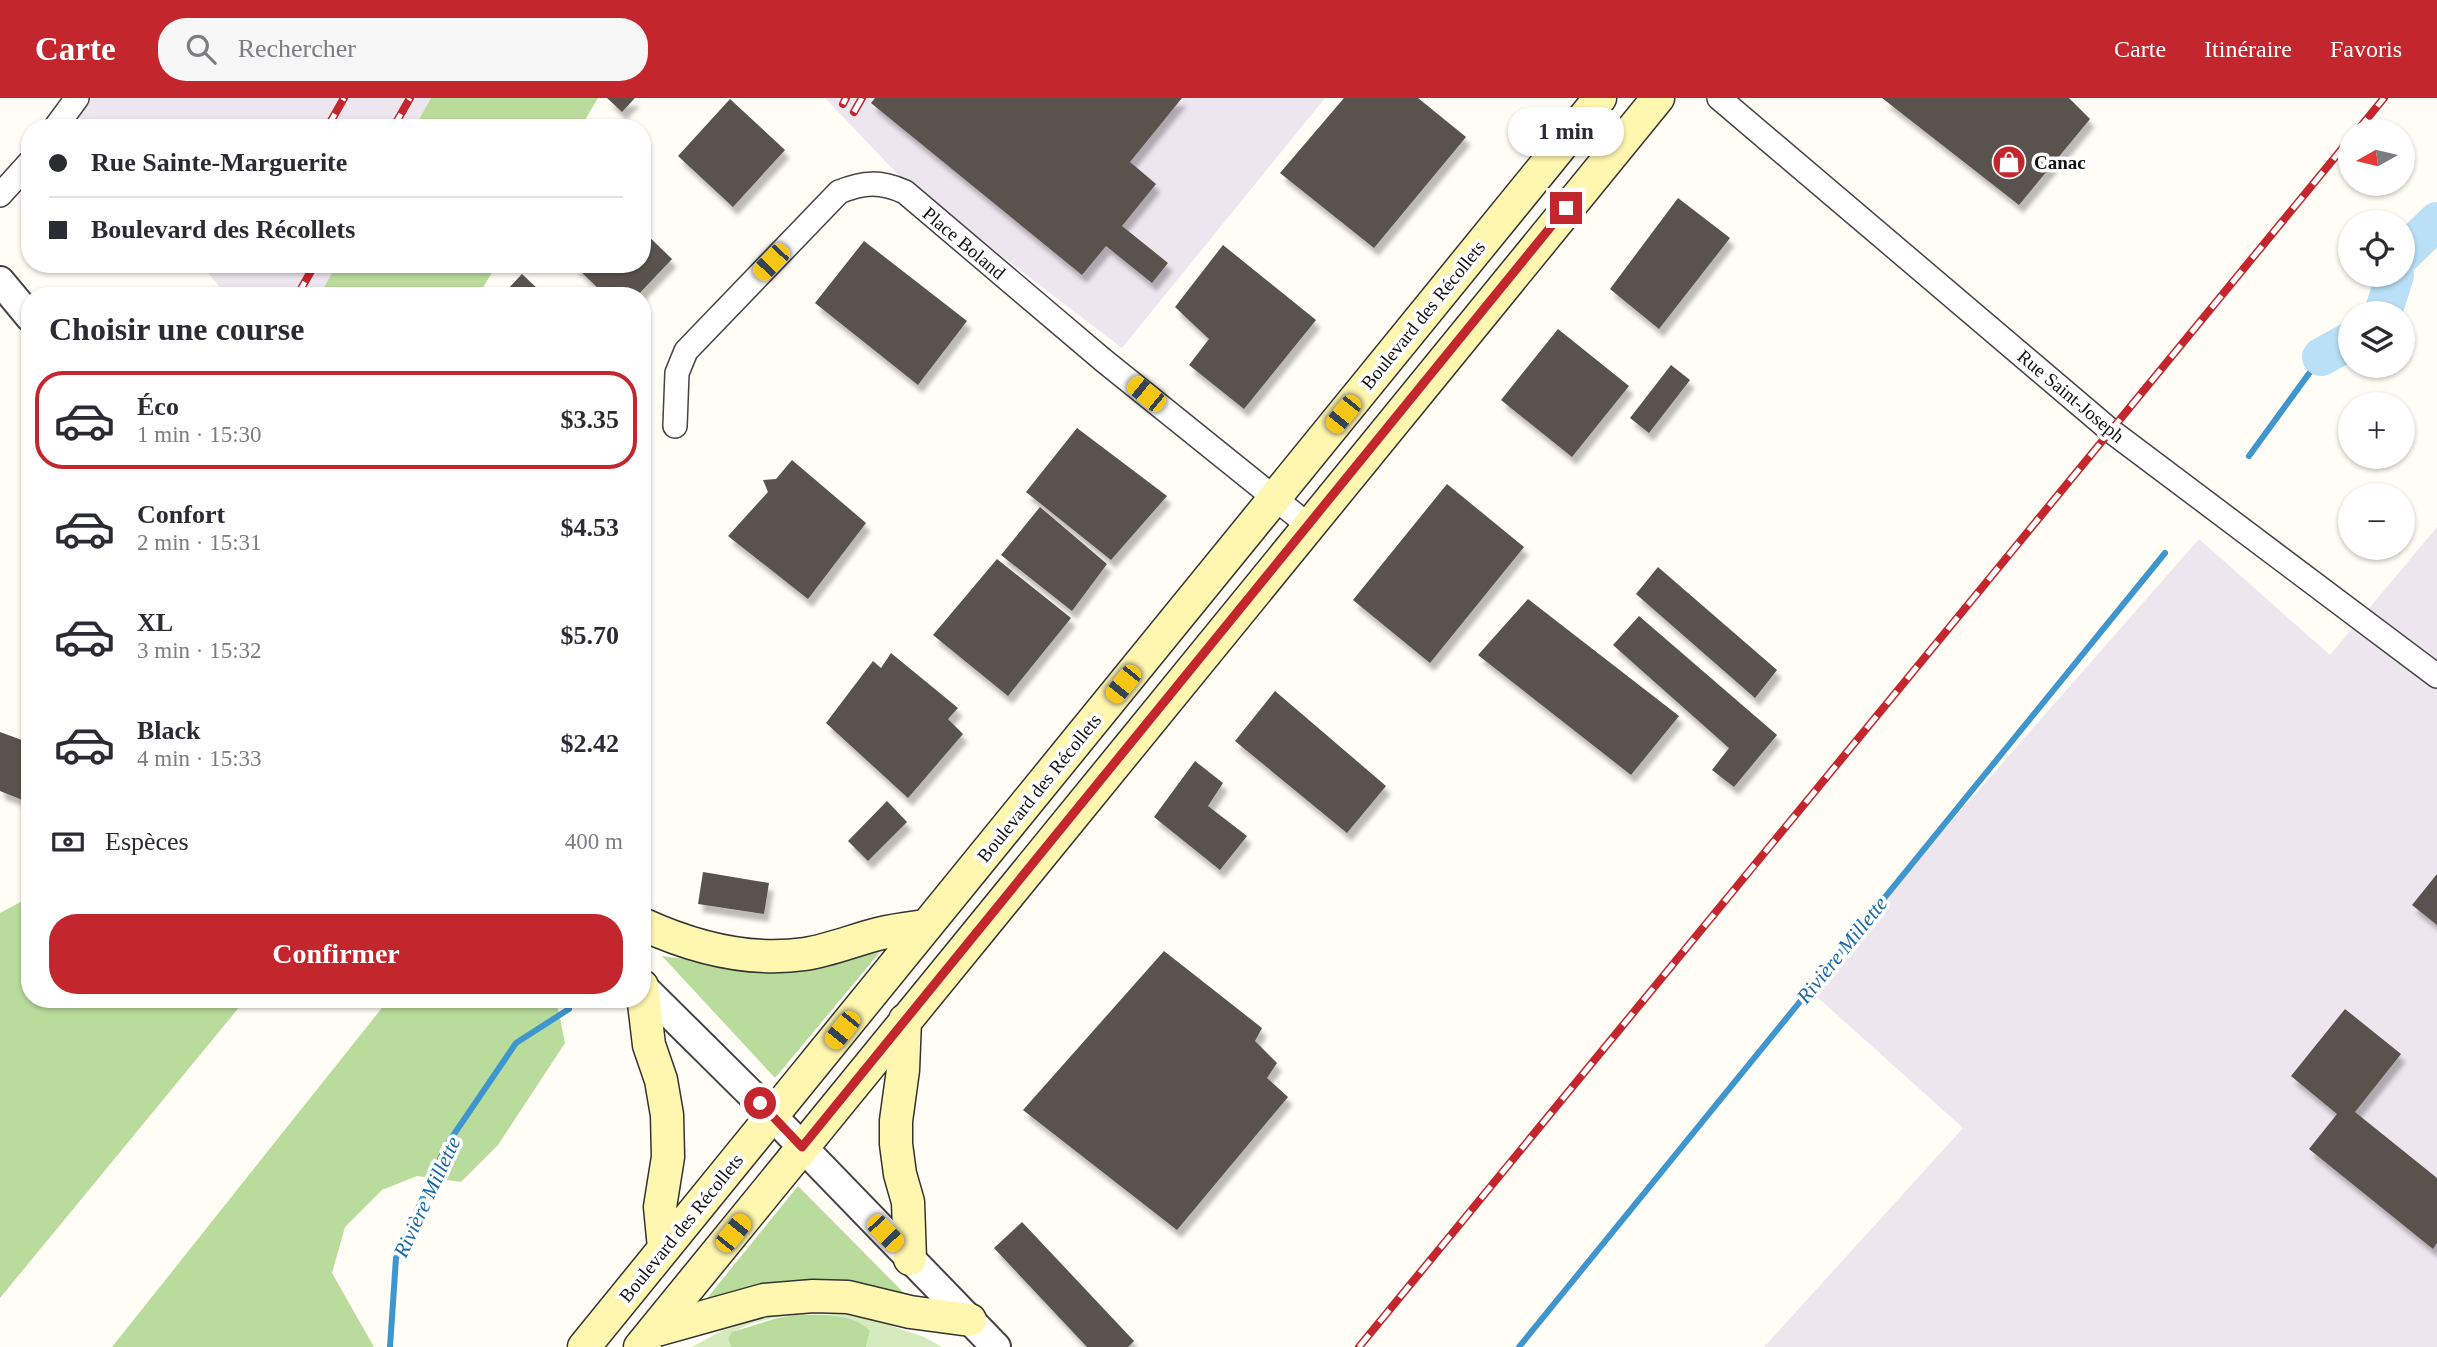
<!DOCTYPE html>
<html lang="fr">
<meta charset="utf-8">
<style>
body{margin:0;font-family:Georgia,serif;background:#f7f7f7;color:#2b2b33;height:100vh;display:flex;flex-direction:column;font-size:26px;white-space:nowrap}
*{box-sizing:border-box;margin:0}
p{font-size:23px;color:#7c7c81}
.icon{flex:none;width:38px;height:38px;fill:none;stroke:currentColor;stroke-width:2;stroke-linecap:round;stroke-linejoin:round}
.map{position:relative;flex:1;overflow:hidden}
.sheet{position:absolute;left:21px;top:189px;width:630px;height:721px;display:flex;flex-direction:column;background:#fff;border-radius:28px;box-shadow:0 2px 5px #0004}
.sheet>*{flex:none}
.guide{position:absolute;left:21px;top:21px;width:630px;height:154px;border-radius:28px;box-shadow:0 2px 5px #0004;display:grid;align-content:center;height:154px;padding:0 28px;background:#fff}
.needle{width:46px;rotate:262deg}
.fabs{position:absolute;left:2338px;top:21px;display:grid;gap:14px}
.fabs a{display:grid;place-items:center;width:77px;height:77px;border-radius:50%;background:#fff;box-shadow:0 2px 5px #0004;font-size:35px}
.end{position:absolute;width:32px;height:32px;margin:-16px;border:9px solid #c4262e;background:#fff;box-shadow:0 0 0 4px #fff}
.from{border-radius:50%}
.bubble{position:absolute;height:49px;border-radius:24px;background:#fff;box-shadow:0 2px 5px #0004;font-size:23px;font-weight:700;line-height:49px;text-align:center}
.car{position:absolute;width:21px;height:42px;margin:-21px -10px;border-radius:9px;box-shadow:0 0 5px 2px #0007;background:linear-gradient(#f5c518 24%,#345 0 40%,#f5c518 0 76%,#345 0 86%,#f5c518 0)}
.guide b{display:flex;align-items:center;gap:24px;height:66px;font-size:26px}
.guide b+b{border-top:2px solid #e1e1e2}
.guide i{width:18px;height:18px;background:#2b2b33}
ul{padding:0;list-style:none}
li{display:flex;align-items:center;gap:21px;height:98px;margin:0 14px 10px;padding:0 14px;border:4px solid transparent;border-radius:28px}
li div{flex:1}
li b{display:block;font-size:26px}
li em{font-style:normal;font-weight:700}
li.current{border-color:#c4262e}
li>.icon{width:63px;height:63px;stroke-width:1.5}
h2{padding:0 28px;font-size:32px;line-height:84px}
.pay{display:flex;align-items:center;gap:18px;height:77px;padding:0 28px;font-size:26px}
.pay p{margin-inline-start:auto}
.action{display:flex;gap:14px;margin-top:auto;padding:14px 28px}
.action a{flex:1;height:80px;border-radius:28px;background:#c4262e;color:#fff;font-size:28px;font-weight:700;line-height:80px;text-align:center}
header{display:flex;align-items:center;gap:42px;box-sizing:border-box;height:98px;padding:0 35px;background:#c4262e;color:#fff}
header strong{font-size:33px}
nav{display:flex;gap:38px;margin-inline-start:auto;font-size:24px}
.search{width:490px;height:63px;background:#f7f7f7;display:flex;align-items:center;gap:18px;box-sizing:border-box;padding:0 24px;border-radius:28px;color:#7c7c81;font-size:26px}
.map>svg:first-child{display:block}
</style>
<header>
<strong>Carte</strong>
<div class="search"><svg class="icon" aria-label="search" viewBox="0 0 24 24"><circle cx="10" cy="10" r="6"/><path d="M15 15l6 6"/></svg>Rechercher</div>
<nav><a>Carte</a><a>Itinéraire</a><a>Favoris</a></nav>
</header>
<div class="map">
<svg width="2437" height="1249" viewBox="0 0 2437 1249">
<defs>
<filter id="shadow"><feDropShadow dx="4.5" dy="8" stdDeviation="2" flood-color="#0004"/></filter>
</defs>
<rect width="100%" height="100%" fill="#fffdf5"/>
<path fill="#eee6ef" d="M64 0H431L414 30H88Z
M825 0H1325L1122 250 905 84Z
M201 166H337L319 198H227Z
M2437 429V1249H1764L1963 1030 1806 889 2199 441 2330 557Z"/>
<path fill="#d5ebbd" d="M820 1212 875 1222 924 1239 942 1249H866L870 1233C860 1228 850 1221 839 1218 816 1212 741 1220 728 1240L731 1249H692L721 1233 777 1216Z"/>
<path fill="#b9dc9c" d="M431 0H598L580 30H414Z
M337 166H497L478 198H319Z
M30 799V901H246L0 1200V815Z
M880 854 775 980 662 858 775 873Z
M389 901H556L565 945 498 1047 461 1084 417 1078 382 1092 345 1129 332 1175 374 1249H112Z
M798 1088 909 1200 843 1185 767 1186 704 1204Z
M796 1217C822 1217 850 1214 870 1233L866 1249H731L728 1240 732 1234 778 1220Z"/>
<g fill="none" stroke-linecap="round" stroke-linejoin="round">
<path stroke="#3f96cf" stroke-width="6" d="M2249 358 2321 259
M390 1249 396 1160 446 1048 516 945 569 911
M1519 1249 2165 455"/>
<path stroke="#b9e0f7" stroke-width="38" d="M2403 156 2437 123
M2383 215 2395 177
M2321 259 2350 243"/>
</g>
<path fill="#5a524d" filter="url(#shadow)" d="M607 0H635L622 14Z
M875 0H1182L1130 64 1156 86 1122 128 1168 165 1152 185 1106 148 1082 177 871 5Z
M1344 0H1418L1466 39 1374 150 1280 75Z
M1882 0H2069L2090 21 2019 107Z
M730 1 785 52 733 109 678 58Z
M1678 100 1730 140 1659 231 1610 191Z
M642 132 672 161 637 198H606L573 166H642Z
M864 143 967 223 918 287 815 205Z
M1223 147 1316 222 1244 311 1189 267 1209 241 1175 209Z
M522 176 541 194 537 198H511L506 193Z
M1558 231 1629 288 1572 359 1501 302Z
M1671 267 1690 282 1649 335 1630 320Z
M1077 330 1167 398 1111 462 1026 394Z
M792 362 866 425 808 501 728 438 768 394 763 382 776 381Z
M1447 386 1524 449 1430 565 1353 502Z
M1040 409 1107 466 1072 513 1001 457Z
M997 461 1071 520 1008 598 933 537Z
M1658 469 1777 572 1755 600 1636 496Z
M1528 501 1679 618 1631 677 1478 557Z
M1639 518 1777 637 1734 689 1712 672 1729 650 1613 547Z
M891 555 958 610 948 621 963 636 908 700 826 625 873 563 881 570Z
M1275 593 1386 688 1347 735 1235 643Z
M0 634 30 645V705L0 693Z
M1195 663 1223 685 1208 708 1247 738 1220 772 1154 719Z
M887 703 907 724 868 763 848 743Z
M703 774 769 785 764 816 698 806Z
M2437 776V827L2412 807Z
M1164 853 1262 930 1255 943 1277 965 1267 980 1288 999 1177 1132 1023 1012Z
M2345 911 2401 956 2355 1014 2437 1080V1145L2433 1151 2309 1051 2337 1016 2291 978Z
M1022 1124 1134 1243 1128 1249H1087L994 1150Z"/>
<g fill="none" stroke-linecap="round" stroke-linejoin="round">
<defs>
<path id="minor" d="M1719 0 2111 333 2437 578
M55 30 77 0
M0 97 30 64
M675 328 677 275 686 253 839 94C864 84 880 83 905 94L1103 262 1308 427"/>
<path id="tertiary" d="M0 183 30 219
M642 888 754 999 996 1249"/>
<path id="secondary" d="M642 826C692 849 750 864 805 856 831 852 854 842 878 836 894 832 911 830 926 828
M642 888 649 947 661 982 667 1017 668 1059 660 1109 664 1150
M905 922 903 972 896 1023V1046L900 1076 908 1104 910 1161
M653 1233 764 1202 813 1198 848 1199 910 1214 970 1222
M584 1249 1600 0
M640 1249 1658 0"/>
</defs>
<use href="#minor" stroke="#444" stroke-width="26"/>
<use href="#tertiary" stroke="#444" stroke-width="32"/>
<use href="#secondary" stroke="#333" stroke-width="35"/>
<use href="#minor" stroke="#fff" stroke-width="23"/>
<use href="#tertiary" stroke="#fff" stroke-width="28"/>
<use href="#secondary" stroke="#fff6b0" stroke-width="32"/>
<defs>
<path id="rail" d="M843 6 846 0
M854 14 862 0
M327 30 344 0
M393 30 410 0
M2357 33 2384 0
M297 198 315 166
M1359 1249 2350 41"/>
</defs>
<use href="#rail" stroke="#c4262e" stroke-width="8"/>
<use href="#rail" stroke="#fff" stroke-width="5" stroke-dasharray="16" stroke-linecap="butt"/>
</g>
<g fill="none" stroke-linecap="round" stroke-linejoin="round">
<path stroke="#c4262e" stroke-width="9" d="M760 1005 802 1049 1566 110"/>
</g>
<defs>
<symbol id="shop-disc" viewBox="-11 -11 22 22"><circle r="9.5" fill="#c4262e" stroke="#fff"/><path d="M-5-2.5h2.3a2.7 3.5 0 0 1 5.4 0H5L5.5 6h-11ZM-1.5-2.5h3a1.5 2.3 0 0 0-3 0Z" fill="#fff"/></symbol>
</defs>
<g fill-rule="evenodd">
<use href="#shop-disc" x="1990" y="45" width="38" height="38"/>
</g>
<g text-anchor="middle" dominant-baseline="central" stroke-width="7" stroke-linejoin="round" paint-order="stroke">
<g font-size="19" font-weight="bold" fill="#111" stroke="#fff" text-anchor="start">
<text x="2034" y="64">Canac</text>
</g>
<g font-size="19" fill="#111" stroke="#fff">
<text transform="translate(964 145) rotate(40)">Place Boland</text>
<text transform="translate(1423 217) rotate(-51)">Boulevard des Récollets</text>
<text transform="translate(2071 298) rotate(40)">Rue Saint-Joseph</text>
<text transform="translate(1039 690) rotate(-51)">Boulevard des Récollets</text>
<text transform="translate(681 1130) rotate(-51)">Boulevard des Récollets</text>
</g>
<g font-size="21" font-style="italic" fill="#1768a6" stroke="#fff">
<text transform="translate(1842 852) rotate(-51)">Rivière Millette</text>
<text transform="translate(427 1099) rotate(-65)">Rivière Millette</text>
</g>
</g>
</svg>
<div class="fabs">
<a><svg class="needle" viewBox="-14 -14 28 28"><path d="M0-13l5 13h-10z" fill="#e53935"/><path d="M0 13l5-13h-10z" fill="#7c7c81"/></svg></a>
<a><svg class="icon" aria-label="locate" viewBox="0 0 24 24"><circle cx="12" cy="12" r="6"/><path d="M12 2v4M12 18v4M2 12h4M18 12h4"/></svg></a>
<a><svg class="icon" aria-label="layers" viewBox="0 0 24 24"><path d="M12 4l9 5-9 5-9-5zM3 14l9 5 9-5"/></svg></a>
<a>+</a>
<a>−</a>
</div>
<i class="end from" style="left:760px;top:1005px"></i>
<i class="end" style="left:1566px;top:110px"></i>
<div class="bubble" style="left:1508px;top:9px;width:116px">1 min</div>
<i class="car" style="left:771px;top:164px;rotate:224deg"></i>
<i class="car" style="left:1146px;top:296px;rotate:309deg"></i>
<i class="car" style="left:1343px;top:316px;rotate:219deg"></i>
<i class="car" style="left:1123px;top:586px;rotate:219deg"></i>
<i class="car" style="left:842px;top:932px;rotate:219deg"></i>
<i class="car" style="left:733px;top:1135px;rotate:39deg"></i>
<i class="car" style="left:885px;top:1135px;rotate:136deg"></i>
<div class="guide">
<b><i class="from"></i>Rue Sainte-Marguerite</b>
<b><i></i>Boulevard des Récollets</b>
</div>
<section class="sheet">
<h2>Choisir une course</h2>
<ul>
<li class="current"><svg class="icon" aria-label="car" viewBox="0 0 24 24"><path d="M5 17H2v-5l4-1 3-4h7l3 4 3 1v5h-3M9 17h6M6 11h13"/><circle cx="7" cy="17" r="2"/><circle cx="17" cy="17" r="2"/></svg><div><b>Éco</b><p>1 min · 15:30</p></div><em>$3.35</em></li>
<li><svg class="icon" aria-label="car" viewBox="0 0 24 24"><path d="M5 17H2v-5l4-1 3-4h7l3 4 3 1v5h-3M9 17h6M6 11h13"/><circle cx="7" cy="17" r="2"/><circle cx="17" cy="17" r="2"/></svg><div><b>Confort</b><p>2 min · 15:31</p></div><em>$4.53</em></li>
<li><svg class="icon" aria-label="car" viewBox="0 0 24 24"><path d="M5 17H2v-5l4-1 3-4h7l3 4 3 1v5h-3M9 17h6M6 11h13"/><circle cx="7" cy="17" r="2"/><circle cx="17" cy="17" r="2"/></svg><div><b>XL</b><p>3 min · 15:32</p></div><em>$5.70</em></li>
<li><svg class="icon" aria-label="car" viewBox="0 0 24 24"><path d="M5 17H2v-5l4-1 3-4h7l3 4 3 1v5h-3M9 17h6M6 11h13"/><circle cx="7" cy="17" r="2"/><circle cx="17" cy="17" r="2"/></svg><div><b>Black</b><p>4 min · 15:33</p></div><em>$2.42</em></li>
</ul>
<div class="pay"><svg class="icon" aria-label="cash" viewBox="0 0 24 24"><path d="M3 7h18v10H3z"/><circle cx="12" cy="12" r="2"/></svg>Espèces<p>400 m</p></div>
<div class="action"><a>Confirmer</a></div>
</section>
</div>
